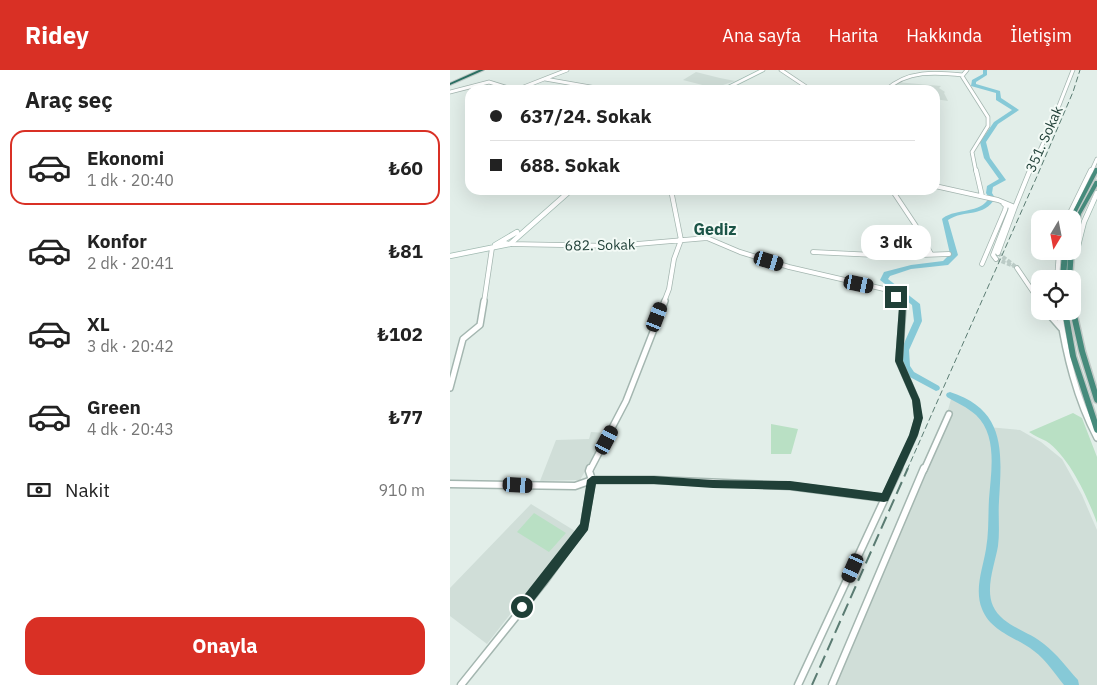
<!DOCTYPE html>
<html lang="tr">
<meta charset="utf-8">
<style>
body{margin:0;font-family:"IBM Plex Sans",sans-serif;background:#f2f2f2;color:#222;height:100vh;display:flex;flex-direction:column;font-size:19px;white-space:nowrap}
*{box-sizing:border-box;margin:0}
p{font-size:16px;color:#767676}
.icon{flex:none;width:28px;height:28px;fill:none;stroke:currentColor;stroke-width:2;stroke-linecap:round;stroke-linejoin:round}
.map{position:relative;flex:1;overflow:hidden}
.sheet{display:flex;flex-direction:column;background:#fff;width:450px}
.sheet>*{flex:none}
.banner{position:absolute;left:15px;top:15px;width:475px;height:110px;border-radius:15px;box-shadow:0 5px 20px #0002;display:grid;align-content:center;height:110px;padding:0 25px;background:#fff}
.needle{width:32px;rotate:190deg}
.controls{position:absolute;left:581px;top:140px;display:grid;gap:10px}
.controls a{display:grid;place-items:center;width:50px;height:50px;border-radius:10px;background:#fff;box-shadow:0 5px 20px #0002;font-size:25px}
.end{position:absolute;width:22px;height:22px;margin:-11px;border:6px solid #204038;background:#fff;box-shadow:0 0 0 2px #fff}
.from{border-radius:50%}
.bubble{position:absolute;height:35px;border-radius:15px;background:#fff;box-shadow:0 5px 20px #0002;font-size:16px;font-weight:800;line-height:35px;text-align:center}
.car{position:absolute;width:15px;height:30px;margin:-15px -8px;border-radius:6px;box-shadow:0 0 4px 1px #0007;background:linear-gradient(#222 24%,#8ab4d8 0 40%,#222 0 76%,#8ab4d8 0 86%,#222 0)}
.banner b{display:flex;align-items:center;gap:18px;height:48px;font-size:19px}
.banner b+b{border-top:1px solid #e0e0e0}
.banner i{width:12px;height:12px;background:#222}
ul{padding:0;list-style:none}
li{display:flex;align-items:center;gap:15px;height:75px;margin:0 10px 8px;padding:0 15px;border:2px solid transparent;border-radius:15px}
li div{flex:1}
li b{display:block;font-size:19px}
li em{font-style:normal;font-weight:800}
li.current{border-color:#d93025}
li>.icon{width:45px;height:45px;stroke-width:1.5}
h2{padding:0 25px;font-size:22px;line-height:60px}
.pay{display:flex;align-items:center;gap:12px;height:55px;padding:0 25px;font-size:19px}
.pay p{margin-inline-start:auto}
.action{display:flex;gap:10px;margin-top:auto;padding:10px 25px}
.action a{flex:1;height:58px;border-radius:15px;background:#d93025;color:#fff;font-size:20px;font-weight:800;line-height:58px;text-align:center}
header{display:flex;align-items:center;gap:30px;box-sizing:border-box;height:70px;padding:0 25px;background:#d93025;color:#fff}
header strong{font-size:24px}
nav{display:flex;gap:28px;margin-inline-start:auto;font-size:18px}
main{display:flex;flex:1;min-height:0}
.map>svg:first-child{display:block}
</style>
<header>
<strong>Ridey</strong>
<nav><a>Ana sayfa</a><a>Harita</a><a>Hakkında</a><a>İletişim</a></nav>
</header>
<main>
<section class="sheet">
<h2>Araç seç</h2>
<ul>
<li class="current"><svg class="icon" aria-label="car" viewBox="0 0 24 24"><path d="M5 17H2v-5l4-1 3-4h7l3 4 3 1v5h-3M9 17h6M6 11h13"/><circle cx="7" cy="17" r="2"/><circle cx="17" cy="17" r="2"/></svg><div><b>Ekonomi</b><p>1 dk · 20:40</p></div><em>₺60</em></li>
<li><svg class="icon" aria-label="car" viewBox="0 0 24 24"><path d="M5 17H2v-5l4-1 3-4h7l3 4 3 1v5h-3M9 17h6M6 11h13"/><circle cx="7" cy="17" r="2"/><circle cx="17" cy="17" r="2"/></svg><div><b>Konfor</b><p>2 dk · 20:41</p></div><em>₺81</em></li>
<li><svg class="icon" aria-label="car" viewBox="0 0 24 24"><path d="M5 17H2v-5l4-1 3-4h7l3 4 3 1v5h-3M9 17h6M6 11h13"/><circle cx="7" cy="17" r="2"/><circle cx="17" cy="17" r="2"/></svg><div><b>XL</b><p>3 dk · 20:42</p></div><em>₺102</em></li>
<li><svg class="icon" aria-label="car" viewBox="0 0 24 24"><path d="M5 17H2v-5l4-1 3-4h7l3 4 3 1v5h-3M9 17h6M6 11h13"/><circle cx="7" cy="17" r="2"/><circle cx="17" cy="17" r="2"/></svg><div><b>Green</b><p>4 dk · 20:43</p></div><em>₺77</em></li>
</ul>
<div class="pay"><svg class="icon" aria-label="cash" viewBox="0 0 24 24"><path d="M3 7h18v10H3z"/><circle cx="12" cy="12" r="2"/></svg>Nakit<p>910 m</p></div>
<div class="action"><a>Onayla</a></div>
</section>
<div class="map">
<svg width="647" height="615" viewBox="0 0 647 615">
<rect width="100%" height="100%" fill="#e2eee9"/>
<path fill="#d0ded8" d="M246 2 270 8 285 11 264 18 233 10Z
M446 12 491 16 489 18 495 22 494 23 498 31 485 29V20H438Z
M504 328 530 344 538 357 570 360 591 372 612 389 632 425 647 460V615H385L490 370 501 329Z
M141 362 157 363 130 410 90 411 106 370 139 369Z
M81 434 125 461 37 574 0 546V518Z"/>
<path fill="#b9e0c4" d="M623 343 632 348 647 387V453C638 428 619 386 596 371 590 368 585 366 579 362Z
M321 354 348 359 341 384H321Z
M84 443 116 463 99 482 67 462Z"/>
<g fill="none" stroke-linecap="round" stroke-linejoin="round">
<path fill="#86c9d7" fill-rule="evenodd" d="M533 0H537V5L526 12V14L550 21 551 28 569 40 548 54 536 72 540 88 556 110 543 117 542 123 545 128C534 148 515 139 498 150L508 185 498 195 461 199 440 206 438 209 470 234 472 251 459 280 460 296 464 302 489 316 490 318 489 320 486 321 458 306 452 297 451 280 464 251 462 235 430 210 434 202 461 195 493 191 500 184 492 149 493 148C507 138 530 144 539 128L536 123 537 116 549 109 534 88 530 72 544 52 562 40 546 30V23L521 16 522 10 533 4Z
M500 322C556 340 552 381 549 431 548 446 550 461 548 476 545 494 535 518 543 536 552 556 579 561 594 574 607 584 617 598 628 610L629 615H614C605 604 596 590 584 581 566 567 541 562 532 539 524 519 533 498 536 479 539 462 538 446 539 429 541 402 548 366 526 345 517 337 507 333 497 327L496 325 497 323Z"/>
<path stroke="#bbcbc6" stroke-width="4" stroke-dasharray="4 2" stroke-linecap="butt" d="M548 183 567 198
M546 189 564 196"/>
<defs>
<path id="tertiary-far3" d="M331 0 361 20
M517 0 512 6 538 47V56L522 82 526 102
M95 9 158 20
M66 20 117 0
M436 20C457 0 486 2 513 5
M0 22 39 12 65 20
M580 102 601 56 623 0
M641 102 647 89"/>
<path id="tertiary-far2" d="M526 100 532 126
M485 116 548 130 565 137 548 183
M442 120 468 159 481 184
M565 137 580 100
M617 149 641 100
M51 172 60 174 164 176 257 168 290 182 339 197 434 219 446 227 449 232
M363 182 445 186 499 184
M546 189 543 185 560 141 561 137 558 135
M532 194 555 140 556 136 553 133
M567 198 590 232
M607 209 609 181
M34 232 42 178
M214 232 219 219 224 189 231 170 221 120"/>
<path id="tertiary-far1" d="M598 241 624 246
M609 241C616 285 626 328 647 368
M597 242 611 258
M0 318 13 269 30 255 34 231
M140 400 176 331 215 231
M448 400 464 365 468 348 466 330 449 291 453 237 449 231
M474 400 499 344"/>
<path id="tertiary" d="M0 414 125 416 142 410H204L340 416 434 428
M11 615 93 513 134 456 142 410 139 401 140 398
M348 615 449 398
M382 615 474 398"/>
<path id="secondary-far1" d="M273 20 313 0"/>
<path id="secondary" d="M45 175 67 162
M621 185 627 180 634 152 647 123
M0 186 60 174 121 120"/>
<path id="trunk" d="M645 98H647V103L623 149 622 150V149H619Z
M645 111H647V116L631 144 624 171 622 172V160L627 144Z
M622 180 624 181 622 209H617L618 181H622Z
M612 181H618L616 209H610Z
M622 234 625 236 635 281 647 320V333L645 332 644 330 629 281 620 241H622Z
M612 241H618L626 286 647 350V363L645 362 644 360 620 286Z"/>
<path id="motorway" d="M29 0H34L0 15V13Z"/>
</defs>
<use href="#tertiary-far3" stroke="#a4b6b0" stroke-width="4.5"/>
<use href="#tertiary-far2" stroke="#a4b6b0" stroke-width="5.5"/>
<use href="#tertiary-far1" stroke="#a4b6b0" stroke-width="8"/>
<use href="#tertiary" stroke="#a4b6b0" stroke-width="9"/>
<use href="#secondary-far1" stroke="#a0bab1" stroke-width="4.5"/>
<use href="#secondary" stroke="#a0bab1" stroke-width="6"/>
<use href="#trunk" stroke="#c1cac7" stroke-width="3"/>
<use href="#motorway" stroke="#c1cac7" stroke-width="2"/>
<use href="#tertiary-far3" stroke="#fff" stroke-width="3"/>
<use href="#tertiary-far2" stroke="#fff" stroke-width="4"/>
<use href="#tertiary-far1" stroke="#fff" stroke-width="5"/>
<use href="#tertiary" stroke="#fff" stroke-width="6"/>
<use href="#secondary-far1" stroke="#fff" stroke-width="3"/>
<use href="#secondary" stroke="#fff" stroke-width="4.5"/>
<use href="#trunk" fill="#468b7c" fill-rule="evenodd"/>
<use href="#motorway" fill="#2a6f62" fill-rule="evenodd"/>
<path stroke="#5b7c73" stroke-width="1" stroke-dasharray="6 3" stroke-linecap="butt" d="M457 400 588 104 623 22 630 0"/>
<path stroke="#5b7c73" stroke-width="2" stroke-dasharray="13 6" stroke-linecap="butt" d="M362 615 458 398"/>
</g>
<path fill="#204038" d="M444 225H449L456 236 453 291 470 330 473 348 468 365 438 431 434 432 340 420 263 418 204 414H146L138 460 76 541 72 542 68 541 67 537 68 533 130 454 137 410 142 406H204L263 410 340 411 432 423 459 365 464 348 462 330 445 291 449 237 443 227Z"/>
<g text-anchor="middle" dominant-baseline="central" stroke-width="4" stroke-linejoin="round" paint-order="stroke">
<g font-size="14" fill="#204038" stroke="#f3faf6">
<text transform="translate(594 69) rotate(-66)">351. Sokak</text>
<text transform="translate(150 175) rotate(-1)">682. Sokak</text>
</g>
<g font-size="16" font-weight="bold" fill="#1b5447" stroke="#f3faf6">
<text x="265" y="159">Gediz</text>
</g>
</g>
</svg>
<div class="controls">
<a><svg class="needle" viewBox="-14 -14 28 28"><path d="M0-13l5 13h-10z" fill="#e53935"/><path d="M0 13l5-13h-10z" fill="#767676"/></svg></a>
<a><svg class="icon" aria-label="locate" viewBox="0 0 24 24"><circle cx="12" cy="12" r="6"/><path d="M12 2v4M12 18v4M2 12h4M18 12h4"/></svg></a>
</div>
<i class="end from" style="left:72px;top:537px"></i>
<i class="end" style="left:446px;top:227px"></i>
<div class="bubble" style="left:411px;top:155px;width:70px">3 dk</div>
<i class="car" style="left:319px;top:191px;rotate:107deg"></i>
<i class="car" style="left:409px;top:214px;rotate:102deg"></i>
<i class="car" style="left:207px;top:247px;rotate:21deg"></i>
<i class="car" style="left:157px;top:370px;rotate:28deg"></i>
<i class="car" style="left:68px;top:415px;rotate:93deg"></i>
<i class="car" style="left:403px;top:498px;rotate:204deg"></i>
<div class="banner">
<b><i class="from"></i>637/24. Sokak</b>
<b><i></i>688. Sokak</b>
</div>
</div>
</main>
